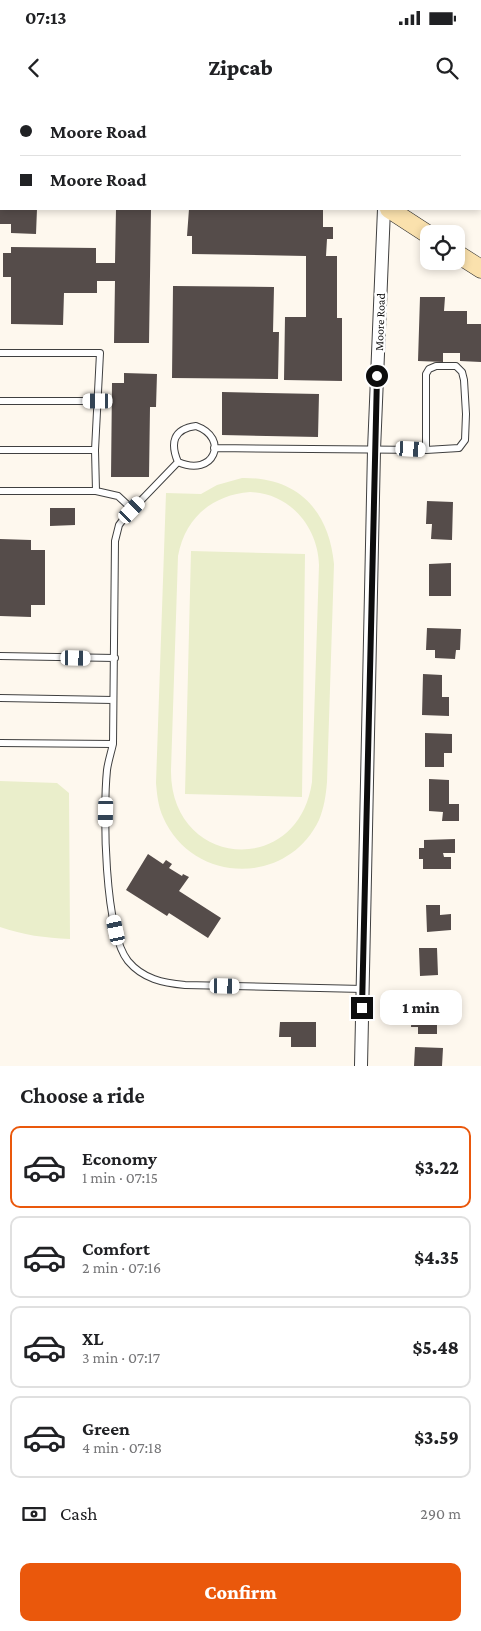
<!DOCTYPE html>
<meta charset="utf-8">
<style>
body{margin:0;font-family:"Crimson Pro",serif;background:#f2f2f2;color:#202124;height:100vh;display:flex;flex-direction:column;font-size:19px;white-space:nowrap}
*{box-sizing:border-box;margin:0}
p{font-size:16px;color:#757577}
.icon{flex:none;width:28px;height:28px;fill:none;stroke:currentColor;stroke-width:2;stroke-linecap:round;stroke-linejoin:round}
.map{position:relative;height:966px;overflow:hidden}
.panel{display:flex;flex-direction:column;background:#fff;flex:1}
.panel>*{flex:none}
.top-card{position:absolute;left:0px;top:0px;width:481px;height:110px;box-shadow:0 2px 8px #0003;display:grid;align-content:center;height:110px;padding:0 20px;background:#fff}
.controls{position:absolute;left:420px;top:125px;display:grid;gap:10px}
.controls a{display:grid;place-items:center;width:45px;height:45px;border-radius:10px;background:#fff;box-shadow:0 2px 8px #0003;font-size:25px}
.end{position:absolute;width:22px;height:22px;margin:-11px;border:6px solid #0d0d0d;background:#fff;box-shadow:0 0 0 2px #fff}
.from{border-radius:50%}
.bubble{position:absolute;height:35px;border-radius:10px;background:#fff;box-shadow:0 2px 8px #0003;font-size:16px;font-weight:800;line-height:35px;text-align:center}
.car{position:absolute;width:15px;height:30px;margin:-15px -8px;border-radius:6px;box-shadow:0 0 4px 1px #0007;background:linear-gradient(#fff 24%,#345 0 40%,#fff 0 76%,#345 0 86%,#fff 0)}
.top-card b{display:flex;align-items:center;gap:18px;height:48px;font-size:19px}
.top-card b+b{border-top:1px solid #e0e0e0}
.top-card i{width:12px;height:12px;background:#202124}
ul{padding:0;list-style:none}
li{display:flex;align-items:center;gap:15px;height:82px;margin:0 10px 8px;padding:0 10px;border:2px solid #e0e0e0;border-radius:10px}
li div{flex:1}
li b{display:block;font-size:19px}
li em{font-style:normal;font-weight:800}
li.active{border-color:#ea580c}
li>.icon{width:45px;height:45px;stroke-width:1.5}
h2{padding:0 20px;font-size:22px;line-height:60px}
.pay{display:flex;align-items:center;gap:12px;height:55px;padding:0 20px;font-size:19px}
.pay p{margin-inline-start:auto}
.button{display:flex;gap:10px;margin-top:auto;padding:10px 20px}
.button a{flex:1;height:58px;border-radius:10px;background:#ea580c;color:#fff;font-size:20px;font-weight:800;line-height:58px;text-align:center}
.status{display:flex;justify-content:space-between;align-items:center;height:35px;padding:0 25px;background:#fff;direction:ltr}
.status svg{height:14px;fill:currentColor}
header{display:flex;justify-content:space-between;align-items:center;height:65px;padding:0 20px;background:#fff;font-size:22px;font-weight:800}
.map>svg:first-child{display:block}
</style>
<div class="status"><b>07:13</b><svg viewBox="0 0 49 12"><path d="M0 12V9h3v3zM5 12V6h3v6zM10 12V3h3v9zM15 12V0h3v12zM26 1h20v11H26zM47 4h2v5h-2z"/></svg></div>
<header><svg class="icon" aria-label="back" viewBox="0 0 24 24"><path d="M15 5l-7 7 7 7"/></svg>Zipcab<svg class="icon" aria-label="search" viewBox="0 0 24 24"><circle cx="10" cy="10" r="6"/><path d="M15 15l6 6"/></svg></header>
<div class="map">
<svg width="481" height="966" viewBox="0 0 481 966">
<rect width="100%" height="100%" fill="#fef8ee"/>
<path fill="#eaeecb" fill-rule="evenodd" d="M242 378C297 377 329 410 334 464L327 682C326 695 324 708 319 720 287 787 192 784 163 717 158 706 157 694 156 683L166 393 201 394 217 385ZM250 392C290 393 318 427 319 465L312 682C298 779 170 768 171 670L178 456C185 418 212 395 250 392Z
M191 451 305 454 302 697 185 694Z
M0 681 57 683 69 693 70 839C45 838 23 835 0 827Z"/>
<path fill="#554c4a" d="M0 109H37L36 134 11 133V124H0Z
M116 109H151L149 243H114L115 181H97V193H64L63 225 11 224V177H3V153H11V147L96 148V163H115Z
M189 109H323V127H333V139H327L326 156H337V218H342V281L284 280 285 217H306V156L192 154V136H187Z
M173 186 274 187 273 232H279L278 279 172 278Z
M420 197H445L444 211H467V224H481V262L460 261V253H443V262L418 261Z
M124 273 157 274 156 307H150L149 377H111L112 283H124Z
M222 292 319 294 318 337 222 335Z
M427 401 453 402 452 440 431 439 432 424H426Z
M50 408H75V425L50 426Z
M0 439 31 440V450H45V505H31V517L0 516Z
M451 463V496H429V464Z
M427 528 461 529 460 550H456L455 559 435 558V550H426Z
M423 574 442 575V597H449V616L422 615Z
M425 633 452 634V653H444V667H425Z
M429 679 449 680V704H459V721H442L443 712 429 711Z
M455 739V753H443L444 757H451V769H423V759H419V748H424V740Z
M148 754 163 764 166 760 172 764 169 768 182 776 183 774 189 777 179 791 221 818 208 838 169 813 167 816 126 790Z
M426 805H440V815L451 814V830L427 832Z
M419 848H437L438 875 420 876Z
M419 893H443V919H437V934H418V927H411L412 908H419Z
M280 922H316V947H291V937H279Z
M415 947 443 948 442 966H414Z"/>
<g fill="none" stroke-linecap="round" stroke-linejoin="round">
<defs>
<path id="lane" d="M154 0 156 1
M241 1 242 0
M0 253H100L95 350 96 391 118 396 132 409
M0 301H98
M196 326C230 338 214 378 178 362 170 343 173 329 196 326Z
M214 348 426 350 459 348 465 340 466 314 464 280 462 272 456 266H436L429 269 426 274V350
M0 350H95
M178 362 125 417 119 425 115 441 113 644C111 653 108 662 107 670 103 710 104 831 128 861 143 879 163 883 185 885L363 889
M0 391H96
M0 556 115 558
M0 598 113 600
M0 643 113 644"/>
<path id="street" d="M361 966 374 350 384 109"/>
<path id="secondary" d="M224 0 226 1
M389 109 429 135
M456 153 481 169"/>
</defs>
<use href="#lane" stroke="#404040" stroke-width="8"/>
<use href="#street" stroke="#404040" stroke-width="14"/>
<use href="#secondary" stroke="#2f2f2f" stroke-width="19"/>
<use href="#lane" stroke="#fff" stroke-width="6"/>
<use href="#street" stroke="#fff" stroke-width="12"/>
<use href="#secondary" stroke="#fae1ad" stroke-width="18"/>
</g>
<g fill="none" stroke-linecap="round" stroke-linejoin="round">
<path stroke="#0d0d0d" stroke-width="6" d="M362 908 377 276"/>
</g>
<g text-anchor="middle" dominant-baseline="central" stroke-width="5" stroke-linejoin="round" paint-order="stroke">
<g font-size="12" fill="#0d0d0d" stroke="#fff">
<text transform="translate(380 222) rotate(-88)">Moore Road</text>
</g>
</g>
</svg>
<div class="controls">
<a><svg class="icon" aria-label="locate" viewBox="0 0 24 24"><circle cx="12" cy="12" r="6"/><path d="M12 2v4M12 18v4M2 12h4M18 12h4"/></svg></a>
</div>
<i class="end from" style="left:377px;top:276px"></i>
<i class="end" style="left:362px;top:908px"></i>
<div class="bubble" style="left:380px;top:890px;width:82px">1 min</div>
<i class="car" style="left:98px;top:301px;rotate:270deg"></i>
<i class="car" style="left:411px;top:349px;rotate:93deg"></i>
<i class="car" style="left:132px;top:410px;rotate:44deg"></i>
<i class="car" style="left:76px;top:558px;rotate:91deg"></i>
<i class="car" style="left:106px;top:712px;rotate:181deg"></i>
<i class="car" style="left:116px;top:830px;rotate:348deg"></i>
<i class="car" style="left:225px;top:886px;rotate:91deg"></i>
<div class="top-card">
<b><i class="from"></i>Moore Road</b>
<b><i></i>Moore Road</b>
</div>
</div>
<section class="panel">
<h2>Choose a ride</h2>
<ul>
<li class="active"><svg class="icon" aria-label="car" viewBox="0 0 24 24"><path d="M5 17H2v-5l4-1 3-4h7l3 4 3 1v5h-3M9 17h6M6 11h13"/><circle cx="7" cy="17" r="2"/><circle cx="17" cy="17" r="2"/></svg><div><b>Economy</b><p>1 min · 07:15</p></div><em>$3.22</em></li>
<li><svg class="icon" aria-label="car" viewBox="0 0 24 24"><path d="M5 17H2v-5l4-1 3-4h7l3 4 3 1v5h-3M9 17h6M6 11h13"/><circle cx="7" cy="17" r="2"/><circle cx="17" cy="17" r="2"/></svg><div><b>Comfort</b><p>2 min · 07:16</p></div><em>$4.35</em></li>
<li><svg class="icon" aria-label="car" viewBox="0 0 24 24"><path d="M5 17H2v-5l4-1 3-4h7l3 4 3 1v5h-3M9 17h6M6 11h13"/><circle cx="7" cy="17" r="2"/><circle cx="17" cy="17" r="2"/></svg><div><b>XL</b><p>3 min · 07:17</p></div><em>$5.48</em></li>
<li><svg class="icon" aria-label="car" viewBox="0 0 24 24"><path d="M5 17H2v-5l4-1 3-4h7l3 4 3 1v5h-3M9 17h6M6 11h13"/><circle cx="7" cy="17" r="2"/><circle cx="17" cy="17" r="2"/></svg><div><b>Green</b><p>4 min · 07:18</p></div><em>$3.59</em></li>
</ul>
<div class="pay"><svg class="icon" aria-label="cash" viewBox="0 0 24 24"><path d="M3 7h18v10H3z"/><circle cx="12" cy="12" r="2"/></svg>Cash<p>290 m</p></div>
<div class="button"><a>Confirm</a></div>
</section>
